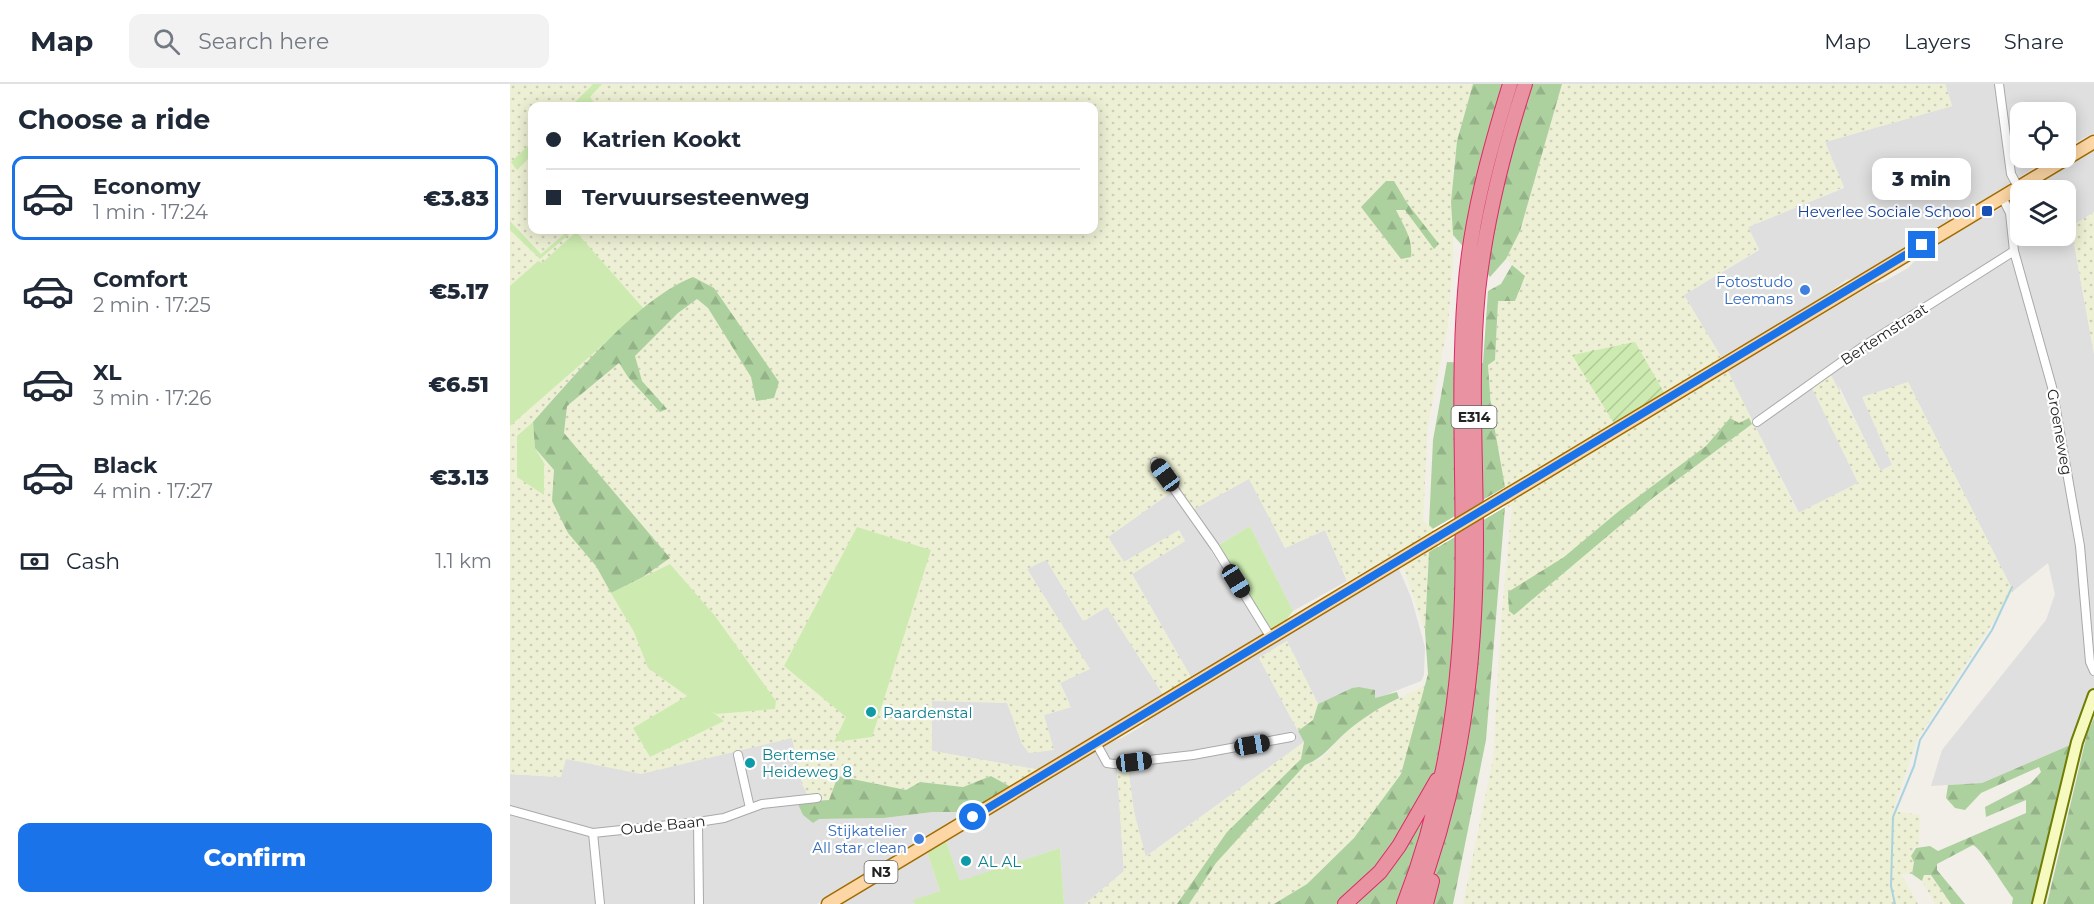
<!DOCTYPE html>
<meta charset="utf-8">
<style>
body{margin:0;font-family:Montserrat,sans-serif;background:#f2f2f3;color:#1f2937;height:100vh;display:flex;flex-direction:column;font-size:22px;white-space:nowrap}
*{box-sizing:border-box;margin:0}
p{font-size:20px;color:#747a83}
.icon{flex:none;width:33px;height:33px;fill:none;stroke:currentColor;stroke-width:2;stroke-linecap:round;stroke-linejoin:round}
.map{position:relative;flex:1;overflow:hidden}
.panel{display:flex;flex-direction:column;background:#fff;width:510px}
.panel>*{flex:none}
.guide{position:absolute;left:18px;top:18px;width:570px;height:132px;border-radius:12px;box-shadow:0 3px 15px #0003;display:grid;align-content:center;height:132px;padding:0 18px;background:#fff}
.buttons{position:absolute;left:1500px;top:18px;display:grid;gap:12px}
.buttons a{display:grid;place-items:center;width:66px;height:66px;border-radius:12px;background:#fff;box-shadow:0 3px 15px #0003;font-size:30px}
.end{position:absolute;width:27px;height:27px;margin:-14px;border:8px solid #1a73e8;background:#fff;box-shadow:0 0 0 3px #fff}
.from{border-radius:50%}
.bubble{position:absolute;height:42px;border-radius:12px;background:#fff;box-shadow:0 3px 15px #0003;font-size:20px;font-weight:800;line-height:42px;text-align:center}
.car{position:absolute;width:18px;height:36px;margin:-18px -9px;border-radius:8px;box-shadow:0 0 4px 2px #0007;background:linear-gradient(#222 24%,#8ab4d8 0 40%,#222 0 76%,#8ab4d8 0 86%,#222 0)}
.guide b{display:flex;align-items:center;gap:21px;height:57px;font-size:22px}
.guide b+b{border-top:2px solid #e0e1e3}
.guide i{width:15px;height:15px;background:#1f2937}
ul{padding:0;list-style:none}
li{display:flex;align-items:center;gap:18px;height:84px;margin:0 12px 9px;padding:0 6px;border:3px solid transparent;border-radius:12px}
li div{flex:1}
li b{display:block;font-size:22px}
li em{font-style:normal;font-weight:800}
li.current{border-color:#1a73e8}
li>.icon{width:54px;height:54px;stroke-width:1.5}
h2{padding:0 18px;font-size:27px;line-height:72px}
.pay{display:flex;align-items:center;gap:15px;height:66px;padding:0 18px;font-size:22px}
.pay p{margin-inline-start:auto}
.cta{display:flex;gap:12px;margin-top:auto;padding:12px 18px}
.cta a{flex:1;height:69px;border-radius:12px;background:#1a73e8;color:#fff;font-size:24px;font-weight:800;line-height:69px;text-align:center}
header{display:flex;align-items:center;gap:36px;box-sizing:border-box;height:84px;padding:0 30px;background:#fff;border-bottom:2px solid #e0e1e3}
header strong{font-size:28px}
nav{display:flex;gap:33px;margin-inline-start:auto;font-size:21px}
.search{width:420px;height:54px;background:#f2f2f3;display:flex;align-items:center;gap:15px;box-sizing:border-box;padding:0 21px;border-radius:12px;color:#747a83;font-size:22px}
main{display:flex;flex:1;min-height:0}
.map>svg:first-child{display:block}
</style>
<header>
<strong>Map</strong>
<div class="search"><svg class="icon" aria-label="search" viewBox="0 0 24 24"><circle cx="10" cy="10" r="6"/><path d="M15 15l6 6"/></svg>Search here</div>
<nav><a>Map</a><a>Layers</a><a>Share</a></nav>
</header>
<main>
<section class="panel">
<h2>Choose a ride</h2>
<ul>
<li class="current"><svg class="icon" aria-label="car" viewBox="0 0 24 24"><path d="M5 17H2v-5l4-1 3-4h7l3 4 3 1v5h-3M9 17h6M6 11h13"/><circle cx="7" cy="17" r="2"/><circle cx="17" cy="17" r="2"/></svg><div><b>Economy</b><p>1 min · 17:24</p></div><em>€3.83</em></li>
<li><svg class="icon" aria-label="car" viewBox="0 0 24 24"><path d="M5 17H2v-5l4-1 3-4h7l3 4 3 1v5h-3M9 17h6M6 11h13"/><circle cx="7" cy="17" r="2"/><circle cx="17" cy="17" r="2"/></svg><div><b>Comfort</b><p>2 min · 17:25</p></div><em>€5.17</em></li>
<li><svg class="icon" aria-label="car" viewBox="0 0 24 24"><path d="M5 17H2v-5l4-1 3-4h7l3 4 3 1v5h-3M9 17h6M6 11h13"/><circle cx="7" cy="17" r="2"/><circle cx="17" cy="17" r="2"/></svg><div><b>XL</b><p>3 min · 17:26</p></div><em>€6.51</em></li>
<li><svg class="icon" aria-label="car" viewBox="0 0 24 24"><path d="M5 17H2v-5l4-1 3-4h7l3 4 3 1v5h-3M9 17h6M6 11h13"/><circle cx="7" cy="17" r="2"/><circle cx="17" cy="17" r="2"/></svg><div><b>Black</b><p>4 min · 17:27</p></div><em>€3.13</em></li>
</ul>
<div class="pay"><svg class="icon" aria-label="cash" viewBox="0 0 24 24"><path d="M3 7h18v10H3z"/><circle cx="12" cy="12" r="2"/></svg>Cash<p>1.1 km</p></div>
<div class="cta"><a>Confirm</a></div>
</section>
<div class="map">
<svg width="1584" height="820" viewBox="0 0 1584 820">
<defs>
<pattern id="farmland-dots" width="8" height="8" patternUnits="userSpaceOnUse" patternTransform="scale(1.5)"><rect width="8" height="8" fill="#eef0d5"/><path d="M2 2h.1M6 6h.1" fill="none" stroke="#ccceb7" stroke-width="1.8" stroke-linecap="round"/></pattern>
<pattern id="forest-firs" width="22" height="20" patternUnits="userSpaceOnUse" patternTransform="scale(1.5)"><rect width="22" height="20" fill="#add19e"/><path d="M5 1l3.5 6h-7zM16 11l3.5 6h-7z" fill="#95b388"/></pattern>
<pattern id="garden-furrows" width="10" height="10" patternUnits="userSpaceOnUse" patternTransform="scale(1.5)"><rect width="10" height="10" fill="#cdebb0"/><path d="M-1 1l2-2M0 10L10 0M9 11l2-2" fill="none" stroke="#b0c997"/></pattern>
</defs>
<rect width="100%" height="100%" fill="#f2efe9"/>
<path fill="#e0dfdf" d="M1435 0H1584V49L1556 63V28H1510V74H1540L1380 175 1351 192 1336 196 1308 217 1211 273 1174 211 1249 166 1238 143 1334 104 1315 58 1442 22Z
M1584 64V128L1561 143 1584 270V611L1567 658 1472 699 1421 702 1432 666 1536 536 1545 510 1538 479 1503 507 1398 298 1382 381 1370 387 1329 302 1348 399 1289 429 1217 287 1364 200 1373 198 1398 184 1415 166 1486 127 1510 110V152H1556V106H1516Z
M740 394 775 464 815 446 837 497 783 527 740 442 705 463 701 467 753 550 682 595 622 490 675 457 669 447 614 478 598 453 663 407 677 429Z
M536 475 573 537 597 523 654 612 530 686 422 667V616L498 619 512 660 534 631 561 623 550 599 579 585 517 485Z
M888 483 901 513 915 563 914 591 911 597 865 615 842 604 808 620 777 557 749 574 794 658 635 773 624 728 618 684H607L614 787 575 820H554L550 764 450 798 436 757 596 659 612 654 632 642 643 631Z
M282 653 292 699 309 735 374 734 423 728H460L307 820H0V690L50 693 55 675 235 663Z
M417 768 430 807 404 816 405 820H329Z"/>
<path fill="url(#farmland-dots)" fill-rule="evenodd" d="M0 0H963L947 57 943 87V178L938 241 918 340 913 436 923 445 928 463 919 468 915 547 888 468 837 497 815 446 775 464 739 395 677 429 663 407 598 453 614 478 669 446 675 457 622 490 682 595 654 612 597 523 574 537 536 476 517 485 580 585 550 599 561 623 534 631 544 666 519 669 512 660 497 619 422 617V667L530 686 501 703 481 692 453 703 410 698 396 706 329 692 319 716H300L292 700 282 654 131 690 56 675 51 693 0 690ZM22 22H584V146H22Z
M1052 0H1435L1442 22 1315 58 1334 103 1238 143 1249 165 1174 211 1211 273 1288 429 1348 399 1302 304 1321 291 1371 387 1382 381 1352 313 1398 298 1503 507 1407 656 1383 727 1410 731 1409 762 1404 764 1401 772 1404 778 1402 790H1391L1408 820H953L983 675 991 538 1002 422 995 423 996 412 993 407 995 403 981 324 978 281 985 275 988 217 1015 192 996 175 1010 147Z
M1584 128V270L1561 143Z
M777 557 808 620 803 636 788 647 749 574Z
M916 601 891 690 844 754 797 800 764 820H679L706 779 795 681 811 675 833 651 861 628Z
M794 658 791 675 717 748 667 820H575L614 787 607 684H618L624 728 636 773Z
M1414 791H1421L1441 820H1425L1412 797Z"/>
<path fill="#cdebb0" d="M83 0H92L80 13 87 22H61Z
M22 58V71L7 86 1 78Z
M0 137 31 170 59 146H64L30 175 0 146Z
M66 148 134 225 0 342V202L28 177 32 179Z
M23 338 25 364 34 379V411L7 393V352Z
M740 442 783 527 771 542 761 545 707 462Z
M347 443 421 466 362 653 324 658 336 633 274 582Z
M160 480 205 532 266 617 265 625 206 630 201 627 214 637 140 673 123 644 177 612 138 584 124 548 101 509Z
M436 757 450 797 550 764 554 820H405L403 816 430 807 417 768Z"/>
<path fill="url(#forest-firs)" d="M963 0H1052L1010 147 996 175 980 193 943 151 941 118 947 57Z
M876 97H884L897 119 929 160 924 165 895 126H886C894 143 903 154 901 173L891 175 851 123Z
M1002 181 1015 192 1005 217H988L985 276 978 281 981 324 995 403 923 445 919 441 923 356 937 278 973 279 978 207 991 200Z
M183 193 204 204 269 298 264 314 246 317 241 293 198 224 187 215 168 229 125 272 132 297 157 325 150 328 118 293 109 279 57 322 54 349 160 474 133 493 101 509 86 482 58 449 42 417 44 386 25 364 23 338C64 293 127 215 183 193Z
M1220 334 1229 339 1239 334 1242 340 1144 413 1004 531 999 527 998 508 1054 473 1109 427 1196 362Z
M995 423 976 656 943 820H764L797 800 844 754 891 690 918 590 915 547 919 468Z
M849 603 865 606V614L887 608 889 614C868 624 851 635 834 650 820 663 813 674 795 681L706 779 679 820H667L717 748 791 675 794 658 788 647 803 636 808 620 842 604Z
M1584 634V820H1537L1577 650Z
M1567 658 1525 820H1502L1503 814C1494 803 1472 765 1463 761L1427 780V786L1455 820H1441L1421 791H1414L1412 797 1402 790 1404 778 1401 772 1406 764 1420 762 1428 767 1516 729V716L1476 733 1475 723 1521 699 1531 688 1529 683 1471 709 1455 726 1445 724 1436 714 1438 701 1472 699Z
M328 692 396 706 410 698 453 703 481 692 501 703 460 728H423L374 734 309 735 303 739 293 731 287 718 319 716Z"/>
<path fill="url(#garden-furrows)" d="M1125 258 1155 310 1105 341 1062 271Z"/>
<path fill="#e2e2e2" d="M1514 17 1515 28H1510V74H1522L1523 82 1505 84 1496 20Z"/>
<path fill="#fff" d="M994 404 995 423 928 463 923 445Z"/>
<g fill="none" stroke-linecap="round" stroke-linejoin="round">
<path stroke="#aad3df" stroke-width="2" d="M1385 820 1381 802 1383 733 1404 682 1410 656 1482 546 1502 503"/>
<defs>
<path id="minor" d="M1489 0 1501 90 1508 103
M1492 113 1500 129 1504 167 1542 303 1570 462 1580 578 1584 587
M1247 338 1351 264 1504 167
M645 378 705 463 761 554
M586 659 597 679 604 680 683 671 781 653
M228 671 240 724
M0 726 83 749 188 738 214 734 252 720 307 714
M188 738 189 820
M83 749 90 820"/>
<path id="secondary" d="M1528 820 1567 658 1584 611"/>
<path id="primary" d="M996 412 1584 58
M318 820 926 454"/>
<path id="motorway" d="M835 820 870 788 889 762 927 696
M894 820C932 723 949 617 952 513 955 411 947 310 955 208 960 137 979 68 1000 0
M905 820C951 703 966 582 966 456 966 373 960 290 968 207 976 136 993 68 1015 0
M916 820 922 797"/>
</defs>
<use href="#minor" stroke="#a9a9a9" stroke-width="10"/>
<use href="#secondary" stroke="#707d05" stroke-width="14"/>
<use href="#primary" stroke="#a06b00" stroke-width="15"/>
<use href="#motorway" stroke="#dc2a67" stroke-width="16"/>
<use href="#minor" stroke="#fff" stroke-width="8"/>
<use href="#secondary" stroke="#f7fabf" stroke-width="10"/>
<use href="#primary" stroke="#fcd6a4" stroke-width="12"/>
<use href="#motorway" stroke="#e892a2" stroke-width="14"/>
<defs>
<path id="primary-bridge" d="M926 454 996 412"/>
</defs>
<use href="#primary-bridge" stroke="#a06b00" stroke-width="15" stroke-linecap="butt"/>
<use href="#primary-bridge" stroke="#fcd6a4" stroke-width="12"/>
</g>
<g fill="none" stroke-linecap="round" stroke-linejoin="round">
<path stroke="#1a73e8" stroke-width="8" d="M463 733 1412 161"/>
</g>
<rect fill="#1a4fb4" stroke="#fff" stroke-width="2" x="1471" y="121" width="12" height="12" rx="3"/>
<g fill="#3f7fe0" stroke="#fff" stroke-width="2">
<circle cx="1295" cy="206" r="6"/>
<circle cx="409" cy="755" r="6"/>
</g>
<g fill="#0f9aa8" stroke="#fff" stroke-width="2">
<circle cx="361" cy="628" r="6"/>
<circle cx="240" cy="679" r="6"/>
<circle cx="456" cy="777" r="6"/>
</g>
<g text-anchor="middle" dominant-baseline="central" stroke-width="4.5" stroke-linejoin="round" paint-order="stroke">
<g fill="#fff" stroke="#646464" stroke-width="1.5">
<rect x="941.5" y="322" width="45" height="22" rx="4.5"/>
<rect x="354.5" y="777" width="33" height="22" rx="4.5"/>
</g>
<g font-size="14" font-weight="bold" fill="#222">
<text x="964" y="333">E314</text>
<text x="371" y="788">N3</text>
</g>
<g font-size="15" fill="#164399" stroke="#fff" text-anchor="end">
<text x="1465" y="127">Heverlee Sociale School</text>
</g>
<g font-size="15" fill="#366cbe" stroke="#fff" text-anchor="end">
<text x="1283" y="197">Fotostudo<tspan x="1283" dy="17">Leemans</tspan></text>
<text x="397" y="746">Stijkatelier<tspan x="397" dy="17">All star clean</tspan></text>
</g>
<g font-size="15" fill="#222" stroke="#fff">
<text transform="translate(1374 250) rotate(-33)">Bertemstraat</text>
<text transform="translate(1550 348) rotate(80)">Groeneweg</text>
<text transform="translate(153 741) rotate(-6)">Oude Baan</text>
</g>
<g font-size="15" fill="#0d838f" stroke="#fff" text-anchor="start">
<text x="373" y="628">Paardenstal</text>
<text x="252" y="670">Bertemse<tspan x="252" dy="17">Heideweg 8</tspan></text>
<text x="468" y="777">AL AL</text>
</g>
</g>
</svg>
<div class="buttons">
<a><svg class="icon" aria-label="locate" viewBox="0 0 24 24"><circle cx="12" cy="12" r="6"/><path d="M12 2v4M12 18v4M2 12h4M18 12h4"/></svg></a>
<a><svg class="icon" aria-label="layers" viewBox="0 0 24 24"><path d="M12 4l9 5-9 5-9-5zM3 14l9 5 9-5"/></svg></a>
</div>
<i class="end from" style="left:463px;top:733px"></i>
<i class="end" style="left:1412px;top:161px"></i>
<div class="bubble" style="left:1362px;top:74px;width:99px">3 min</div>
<i class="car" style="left:655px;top:391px;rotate:324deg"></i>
<i class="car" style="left:726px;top:497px;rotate:148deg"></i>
<i class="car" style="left:742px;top:661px;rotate:80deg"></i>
<i class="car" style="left:624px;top:678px;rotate:83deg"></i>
<div class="guide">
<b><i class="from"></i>Katrien Kookt</b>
<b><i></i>Tervuursesteenweg</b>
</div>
</div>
</main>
